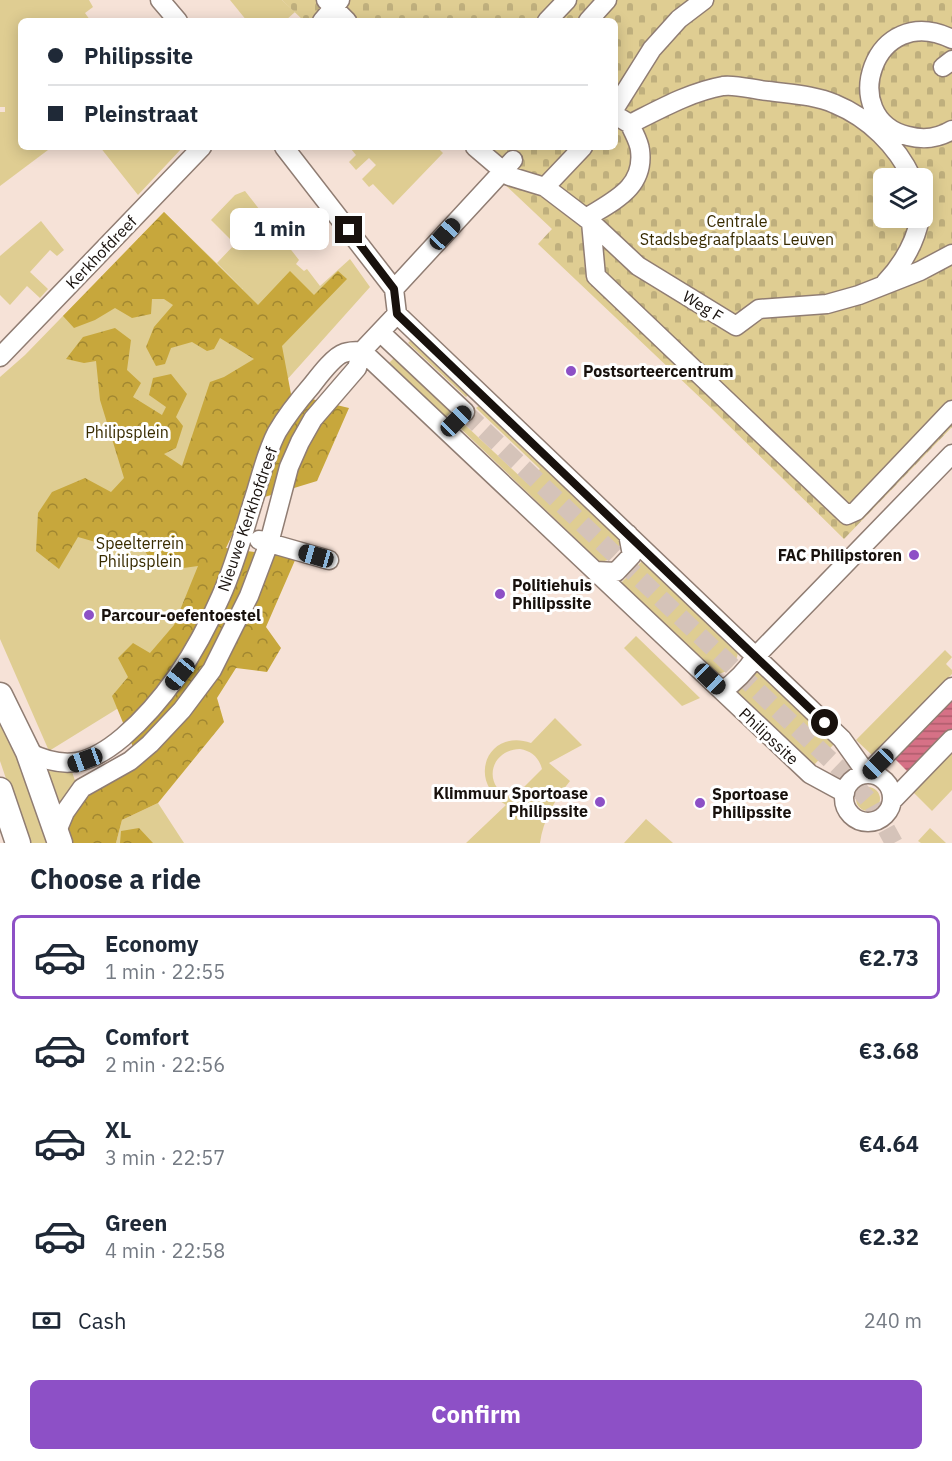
<!DOCTYPE html>
<meta charset="utf-8">
<style>
body{margin:0;font-family:"IBM Plex Sans",sans-serif;background:#f6f6f7;color:#1f2937;height:100vh;display:flex;flex-direction:column;font-size:22px;white-space:nowrap}
*{box-sizing:border-box;margin:0}
p{font-size:20px;color:#747a83}
.icon{flex:none;width:33px;height:33px;fill:none;stroke:currentColor;stroke-width:2;stroke-linecap:round;stroke-linejoin:round}
.map{position:relative;height:843px;overflow:hidden}
.drawer{display:flex;flex-direction:column;background:#fff;flex:1}
.drawer>*{flex:none}
.top-card{position:absolute;left:18px;top:18px;width:600px;height:132px;border-radius:9px;box-shadow:0 3px 15px #0003;display:grid;align-content:center;height:132px;padding:0 30px;background:#fff}
.controls{position:absolute;left:873px;top:168px;display:grid;gap:12px}
.controls a{display:grid;place-items:center;width:60px;height:60px;border-radius:9px;background:#fff;box-shadow:0 3px 15px #0003;font-size:30px}
.end{position:absolute;width:27px;height:27px;margin:-14px;border:8px solid #18110d;background:#fff;box-shadow:0 0 0 3px #fff}
.from{border-radius:50%}
.bubble{position:absolute;height:42px;border-radius:9px;background:#fff;box-shadow:0 3px 15px #0003;font-size:20px;font-weight:700;line-height:42px;text-align:center}
.car{position:absolute;width:18px;height:36px;margin:-18px -9px;border-radius:8px;box-shadow:0 0 4px 2px #0007;background:linear-gradient(#222 24%,#8ab4d8 0 40%,#222 0 76%,#8ab4d8 0 86%,#222 0)}
.top-card b{display:flex;align-items:center;gap:21px;height:57px;font-size:22px}
.top-card b+b{border-top:2px solid #e0e1e3}
.top-card i{width:15px;height:15px;background:#1f2937}
ul{padding:0;list-style:none}
li{display:flex;align-items:center;gap:18px;height:84px;margin:0 12px 9px;padding:0 18px;border:3px solid transparent;border-radius:9px}
li div{flex:1}
li b{display:block;font-size:22px}
li em{font-style:normal;font-weight:700}
li.on{border-color:#8d50c6}
li>.icon{width:54px;height:54px;stroke-width:1.5}
h2{padding:0 30px;font-size:27px;line-height:72px}
.pay{display:flex;align-items:center;gap:15px;height:66px;padding:0 30px;font-size:22px}
.pay p{margin-inline-start:auto}
.primary-button{display:flex;gap:12px;margin-top:auto;padding:12px 30px}
.primary-button a{flex:1;height:69px;border-radius:9px;background:#8d50c6;color:#fff;font-size:24px;font-weight:700;line-height:69px;text-align:center}
.map>svg:first-child{display:block}
</style>
<div class="map">
<svg width="952" height="843" viewBox="0 0 952 843">
<defs>
<pattern id="forest-crowns" width="20" height="18" patternUnits="userSpaceOnUse" patternTransform="scale(1.5)"><rect width="20" height="18" fill="#c7a73c"/><path d="M2 6a3 3 0 1 1 6 0M12 15a3 3 0 1 1 6 0" fill="none" stroke="#a18731"/></pattern>
<pattern id="cemetery-stones" width="16" height="16" patternUnits="userSpaceOnUse" patternTransform="scale(1.5)"><rect width="16" height="16" fill="#dfcd92"/><path d="M2 7V4a2 2 0 0 1 4 0v3zM10 15v-3a2 2 0 0 1 4 0v3z" fill="#bfaf7d"/></pattern>
<pattern id="water-rules" width="6" height="5" patternUnits="userSpaceOnUse" patternTransform="scale(1.5)"><rect width="6" height="5" fill="#d67186"/><path d="M0 2.5h6" fill="none" stroke="#ad5b6c"/></pattern>
</defs>
<rect width="100%" height="100%" fill="#f6e2d7"/>
<path fill="#dfcd92" fill-rule="evenodd" d="M0 0H89L93 7 85 13 90 20 88 21H21V147H52L0 186V112H5V107H0Z
M230 0H282L295 12 285 21H247Z
M100 147H183L138 195Z
M353 147H437L443 153 393 205 373 184 369 187 362 179 376 165 369 158 356 170 349 162 356 155 351 149Z
M245 191 299 260 296 264 304 271 307 269 320 286 350 259 370 287 285 382 167 678 49 751 0 639V377L25 355 164 212 243 289 217 263 235 244 211 220 235 195Z
M41 221 64 250 57 256 50 250 30 272 48 289 40 298 27 286 10 305 0 295V256Z
M413 338 471 392 466 397 408 343Z
M394 358 451 412 446 417 389 363Z
M481 404 621 539C618 553 614 560 600 562L458 426 462 422 527 483 540 469 476 408Z
M643 560 738 651C737 664 730 672 717 674L621 583Z
M636 636 700 698 682 706 624 648Z
M945 650 952 657 946 664 952 670V674L872 755 856 740Z
M755 667 835 743 813 766 733 690Z
M555 718 582 745 549 763 570 781C555 799 543 820 540 843H466L506 805C465 779 489 728 531 743ZM520 749C532 751 539 758 542 769L513 798C482 789 488 750 520 749Z
M0 719 26 779 48 843H28L0 761Z
M952 752V790L932 811 913 792Z
M48 771 72 772 77 786 63 805 60 803Z
M856 799a12 12 0 1 1 24 0a12 12 0 1 1-24 0Z
M158 803 184 843H116L122 820Z
M646 819 673 843H624Z
M930 828 946 843H921L918 841Z"/>
<path fill="url(#forest-crowns)" d="M164 212 258 305 290 271 314 295 338 271 347 279 282 346 291 394 349 408 317 481 248 502 226 548 296 558 266 627 281 648 267 672 236 668 217 698 224 722 158 803 122 820 116 843H60L82 788 140 764 112 696 128 677 118 658 133 643 150 653 174 625 198 566 169 570 148 556 138 539 125 538 113 547 78 537 59 569 36 551 38 513 52 492 85 478 111 492 124 478 100 400 96 361 84 363 66 359 83 337 115 328 131 340 127 370 141 383 133 397 162 415 166 407 149 395 153 378 171 374 187 394 176 417 183 426 176 448 164 454 182 466 210 382 224 377 254 359 220 338 214 349 207 351 192 342 171 348 165 364 156 366 146 347 154 327 173 305 164 299H152L151 314 132 318 115 308 95 320 74 328 63 316Z
M139 828 153 843H120L121 831Z"/>
<path fill="url(#cemetery-stones)" fill-rule="evenodd" d="M282 0H952V427L844 539 710 407 538 244 552 229 465 147H615V21H304ZM884 178H922V218H884Z"/>
<path fill="url(#water-rules)" d="M952 696V730L910 774 893 757Z"/>
<g fill="none" stroke-linecap="round" stroke-linejoin="round">
<path stroke="#d5c3b9" stroke-width="18" stroke-dasharray="18 9" stroke-linecap="butt" d="M465 412 845 774 873 805 894 843"/>
<defs>
<path id="minor" d="M160 0 178 21
M326 0 347 21
M322 21 340 0
M547 21 567 0
M588 21 607 0
M952 39C873 0 836 119 908 136 923 140 939 138 952 130
M943 67 952 60
M615 108 652 49 679 19 704 0
M615 115 630 124C660 109 690 92 723 86 736 84 754 90 768 91 790 94 815 95 835 104 869 118 897 146 912 178
M284 147 394 289 397 314
M475 147 509 176 545 187 591 222 638 266 736 326 759 309 827 304 859 295 920 271 952 254
M545 187 583 147
M586 218C613 201 645 188 640 150 639 141 633 132 630 124
M591 222 596 276 847 515 856 511 952 410
M885 283C903 264 915 244 920 218
M394 289 513 160
M397 314 842 739 867 774
M380 332 465 412
M362 351 810 774 845 793
M0 357 202 147
M259 540 329 560
M595 571 616 572 632 555 628 534
M722 691C737 681 746 671 756 656L952 454
M28 752C66 771 91 764 123 737 167 699 198 649 221 596 236 563 245 527 256 492 262 472 267 451 277 432 287 415 299 400 312 385 319 376 334 356 344 353 350 351 357 351 362 351
M867 774 952 687
M844 798a24 24 0 1 1 48 0a24 24 0 1 1-48 0Z
M892 801 952 739
M57 831 65 812 82 788 130 761 150 744 182 710 212 670 249 596 269 543 289 467 300 442 313 419 357 368 362 351 397 314"/>
<path id="major" d="M0 695 28 752 60 843
M0 790 18 843"/>
</defs>
<use href="#minor" stroke="#907d73" stroke-width="21"/>
<use href="#major" stroke="#907d73" stroke-width="27"/>
<use href="#minor" stroke="#fff" stroke-width="18"/>
<use href="#major" stroke="#fff" stroke-width="24"/>
</g>
<g fill="none" stroke-linecap="round" stroke-linejoin="round">
<path stroke="#18110d" stroke-width="8" d="M349 230 394 289 397 314 825 723"/>
</g>
<g fill="#8d50c6" stroke="#fff" stroke-width="2">
<circle cx="571" cy="371" r="6"/>
<circle cx="914" cy="555" r="6"/>
<circle cx="500" cy="594" r="6"/>
<circle cx="89" cy="615" r="6"/>
<circle cx="600" cy="802" r="6"/>
<circle cx="700" cy="803" r="6"/>
</g>
<g text-anchor="middle" dominant-baseline="central" stroke-width="6" stroke-linejoin="round" paint-order="stroke">
<g font-size="16" fill="#382b00" stroke="#fff">
<text x="737" y="221">Centrale<tspan x="737" dy="18">Stadsbegraafplaats Leuven</tspan></text>
<text x="127" y="432">Philipsplein</text>
<text x="140" y="543">Speelterrein<tspan x="140" dy="18">Philipsplein</tspan></text>
</g>
<g font-size="16" fill="#18110d" stroke="#fff">
<text transform="translate(101 252) rotate(-46)">Kerkhofdreef</text>
<text transform="translate(703 306) rotate(32)">Weg F</text>
<text transform="translate(247 519) rotate(-71)">Nieuwe Kerkhofdreef</text>
<text transform="translate(769 736) rotate(43)">Philipssite</text>
</g>
<g font-size="16" font-weight="bold" fill="#18110d" stroke="#fff" text-anchor="start">
<text x="583" y="371">Postsorteercentrum</text>
<text x="902" y="555" text-anchor="end">FAC Philipstoren</text>
<text x="512" y="585">Politiehuis<tspan x="512" dy="18">Philipssite</tspan></text>
<text x="101" y="615">Parcour-oefentoestel</text>
<text x="588" y="793" text-anchor="end">Klimmuur Sportoase<tspan x="588" dy="18">Philipssite</tspan></text>
<text x="712" y="794">Sportoase<tspan x="712" dy="18">Philipssite</tspan></text>
</g>
</g>
</svg>
<div class="controls">
<a><svg class="icon" aria-label="layers" viewBox="0 0 24 24"><path d="M12 4l9 5-9 5-9-5zM3 14l9 5 9-5"/></svg></a>
</div>
<i class="end from" style="left:825px;top:723px"></i>
<i class="end" style="left:349px;top:230px"></i>
<div class="bubble" style="left:230px;top:208px;width:99px">1 min</div>
<i class="car" style="left:445px;top:234px;rotate:43deg"></i>
<i class="car" style="left:456px;top:421px;rotate:45deg"></i>
<i class="car" style="left:316px;top:556px;rotate:286deg"></i>
<i class="car" style="left:180px;top:674px;rotate:219deg"></i>
<i class="car" style="left:710px;top:679px;rotate:134deg"></i>
<i class="car" style="left:85px;top:760px;rotate:250deg"></i>
<i class="car" style="left:878px;top:764px;rotate:225deg"></i>
<div class="top-card">
<b><i class="from"></i>Philipssite</b>
<b><i></i>Pleinstraat</b>
</div>
</div>
<section class="drawer">
<h2>Choose a ride</h2>
<ul>
<li class="on"><svg class="icon" aria-label="car" viewBox="0 0 24 24"><path d="M5 17H2v-5l4-1 3-4h7l3 4 3 1v5h-3M9 17h6M6 11h13"/><circle cx="7" cy="17" r="2"/><circle cx="17" cy="17" r="2"/></svg><div><b>Economy</b><p>1 min · 22:55</p></div><em>€2.73</em></li>
<li><svg class="icon" aria-label="car" viewBox="0 0 24 24"><path d="M5 17H2v-5l4-1 3-4h7l3 4 3 1v5h-3M9 17h6M6 11h13"/><circle cx="7" cy="17" r="2"/><circle cx="17" cy="17" r="2"/></svg><div><b>Comfort</b><p>2 min · 22:56</p></div><em>€3.68</em></li>
<li><svg class="icon" aria-label="car" viewBox="0 0 24 24"><path d="M5 17H2v-5l4-1 3-4h7l3 4 3 1v5h-3M9 17h6M6 11h13"/><circle cx="7" cy="17" r="2"/><circle cx="17" cy="17" r="2"/></svg><div><b>XL</b><p>3 min · 22:57</p></div><em>€4.64</em></li>
<li><svg class="icon" aria-label="car" viewBox="0 0 24 24"><path d="M5 17H2v-5l4-1 3-4h7l3 4 3 1v5h-3M9 17h6M6 11h13"/><circle cx="7" cy="17" r="2"/><circle cx="17" cy="17" r="2"/></svg><div><b>Green</b><p>4 min · 22:58</p></div><em>€2.32</em></li>
</ul>
<div class="pay"><svg class="icon" aria-label="cash" viewBox="0 0 24 24"><path d="M3 7h18v10H3z"/><circle cx="12" cy="12" r="2"/></svg>Cash<p>240 m</p></div>
<div class="primary-button"><a>Confirm</a></div>
</section>
